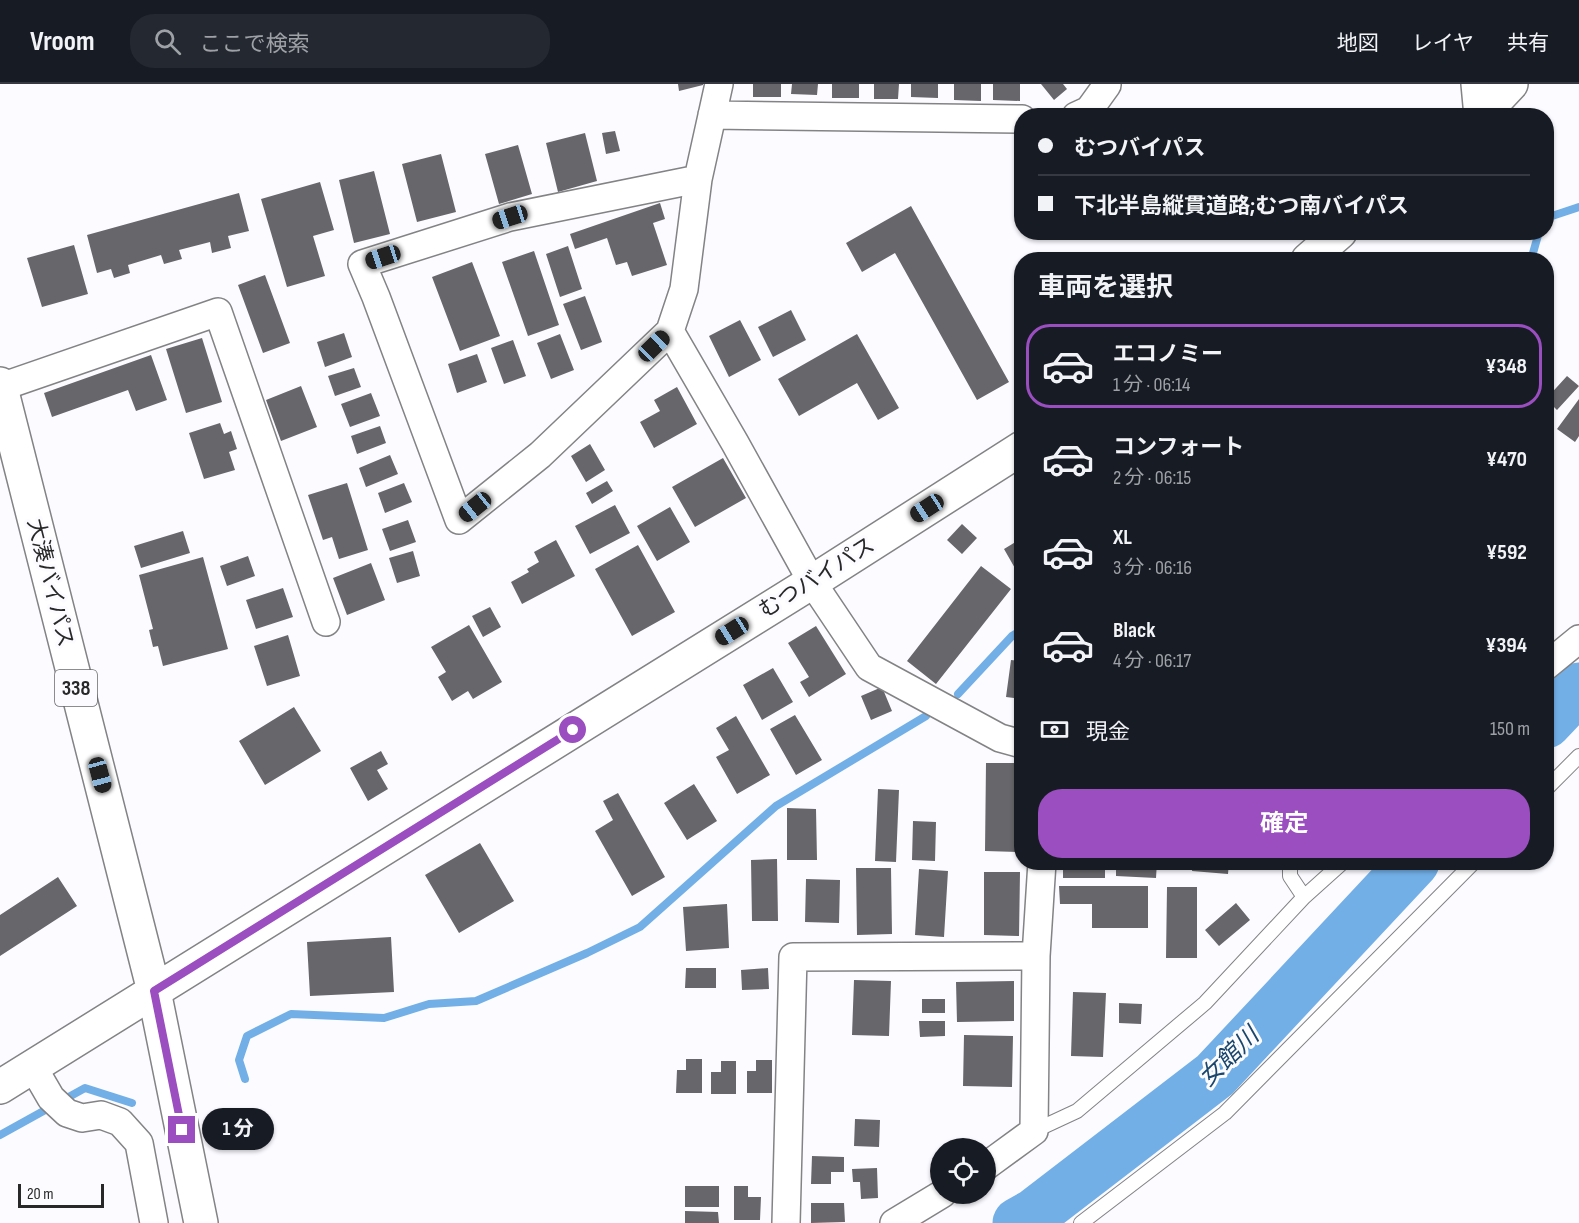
<!DOCTYPE html>
<html lang="ja">
<meta charset="utf-8">
<style>
body{margin:0;font-family:"Sofia Sans Condensed","Noto Sans JP",sans-serif;background:#242831;color:#f1f3f6;height:100vh;display:flex;flex-direction:column;font-size:22px;white-space:nowrap}
*{box-sizing:border-box;margin:0}
p{font-size:20px;color:#9ea1a6}
.icon{flex:none;width:33px;height:33px;fill:none;stroke:currentColor;stroke-width:2;stroke-linecap:round;stroke-linejoin:round}
.map{position:relative;flex:1;overflow:hidden}
.panel{position:absolute;left:1014px;top:168px;width:540px;height:618px;display:flex;flex-direction:column;background:#171b24;border-radius:24px;box-shadow:0 2px 4px #0004}
.panel>*{flex:none}
.top-card{position:absolute;left:1014px;top:24px;width:540px;height:132px;border-radius:24px;box-shadow:0 2px 4px #0004;display:grid;align-content:center;height:132px;padding:0 24px;background:#171b24}
.tools{position:absolute;left:930px;top:1054px;display:grid;gap:12px}
.tools a{display:grid;place-items:center;width:66px;height:66px;border-radius:50%;background:#171b24;box-shadow:0 2px 4px #0004;font-size:30px}
.scale{position:absolute;left:18px;bottom:15px;width:86px;box-sizing:border-box;padding-left:6px;border:3px solid #282829;border-top:0;font-size:16px;line-height:21px;white-space:nowrap;color:#282829;-webkit-text-stroke:4px #fcfbff;paint-order:stroke}
.end{position:absolute;width:27px;height:27px;margin:-14px;border:8px solid #9a4ec0;background:#fff;box-shadow:0 0 0 3px #fff}
.from{border-radius:50%}
.bubble{position:absolute;height:42px;border-radius:21px;background:#171b24;box-shadow:0 2px 4px #0004;font-size:20px;font-weight:700;line-height:42px;text-align:center}
.car{position:absolute;width:18px;height:36px;margin:-18px -9px;border-radius:8px;box-shadow:0 0 4px 2px #0007;background:linear-gradient(#222 24%,#8ab4d8 0 40%,#222 0 76%,#8ab4d8 0 86%,#222 0)}
.top-card b{display:flex;align-items:center;gap:21px;height:57px;font-size:22px}
.top-card b+b{border-top:2px solid #363941}
.top-card i{width:15px;height:15px;background:#f1f3f6}
ul{padding:0;list-style:none}
li{display:flex;align-items:center;gap:18px;height:84px;margin:0 12px 9px;padding:0 12px;border:3px solid transparent;border-radius:24px}
li div{flex:1}
li b{display:block;font-size:22px}
li em{font-style:normal;font-weight:700}
li.on{border-color:#9a4ec0}
li>.icon{width:54px;height:54px;stroke-width:1.5}
h2{padding:0 24px;font-size:27px;line-height:72px}
.pay{display:flex;align-items:center;gap:15px;height:66px;padding:0 24px;font-size:22px}
.pay p{margin-inline-start:auto}
.primary-button{display:flex;gap:12px;margin-top:auto;padding:12px 24px}
.primary-button a{flex:1;height:69px;border-radius:24px;background:#9a4ec0;color:#fff;font-size:24px;font-weight:700;line-height:69px;text-align:center}
header{display:flex;align-items:center;gap:36px;box-sizing:border-box;height:84px;padding:0 30px;background:#171b24;border-bottom:2px solid #363941}
header strong{font-size:28px}
nav{display:flex;gap:33px;margin-inline-start:auto;font-size:21px}
.search{width:420px;height:54px;background:#242831;display:flex;align-items:center;gap:15px;box-sizing:border-box;padding:0 21px;border-radius:24px;color:#9ea1a6;font-size:22px}
.map>svg:first-child{display:block}
</style>
<header>
<strong>Vroom</strong>
<div class="search"><svg class="icon" aria-label="search" viewBox="0 0 24 24"><circle cx="10" cy="10" r="6"/><path d="M15 15l6 6"/></svg>ここで検索</div>
<nav><a>地図</a><a>レイヤ</a><a>共有</a></nav>
</header>
<div class="map">
<svg width="1579" height="1139" viewBox="0 0 1579 1139">
<rect width="100%" height="100%" fill="#fcfbff"/>
<g fill="none" stroke-linecap="round" stroke-linejoin="round">
<path stroke="#72afe6" stroke-width="8" d="M1546 134 1579 123
M1531 176 1539 148
M958 610 1012 552 1022 546
M245 995 239 976 247 952 291 930 384 934 429 920 476 917 587 869 640 843 776 722 926 632
M0 1051 85 1004 132 1019"/>
<path stroke="#72afe6" stroke-width="51" d="M1546 639 1579 604
M1018 1139 1034 1130 1215 991 1414 778"/>
</g>
<path fill="#67676b" d="M678 0H703V1L679 7Z
M753 0H781V13H753Z
M792 0H818L817 11 791 10Z
M832 0H859V14H832Z
M874 0H899L898 15H874Z
M911 0H938V14L911 13Z
M954 0H981V17L954 16Z
M993 0H1020V17L993 16Z
M1041 0H1063L1067 5 1054 16Z
M615 47 620 67 606 70 602 49Z
M585 49 597 97 558 108 546 59Z
M518 61 532 110 499 120 485 70Z
M441 70 456 128 417 138 402 80Z
M374 87 390 150 354 159 339 96Z
M320 98 334 146 313 152 325 192 287 203 261 115Z
M239 109 249 147 228 152 231 164 212 169 210 158 179 166 182 175 164 180 161 171 128 181 130 189 114 194 111 185 97 189 87 151Z
M660 119 665 135 653 139 667 181 632 192 627 178 616 181 607 154 575 165 570 150Z
M911 122 1009 298 977 316 895 169 862 188 846 159Z
M74 161 88 210 42 223 27 174Z
M568 162 582 205 560 213 546 170Z
M534 167 559 241 528 252 502 178Z
M472 178 500 252 460 267 432 193Z
M265 191 290 259 263 269 238 201Z
M585 212 602 258 581 266 563 220Z
M791 226 806 256 773 273 758 243Z
M740 236 761 276 729 293 709 252Z
M344 249 352 273 325 283 317 258Z
M560 250 574 286 551 295 537 259Z
M857 250 899 324 878 336 857 299 799 332 778 295Z
M202 254 222 318 186 329 166 265Z
M513 256 526 292 504 300 491 264Z
M477 270 487 298 457 309 448 280Z
M151 271 167 316 136 327 128 306 52 333 44 309Z
M354 284 361 303 335 312 328 292Z
M1567 292 1579 302 1557 326 1546 315Z
M301 302 317 343 281 357 266 316Z
M677 303 697 340 654 364 640 338 660 327 654 316Z
M371 309 380 332 350 343 341 320Z
M1579 315V352L1575 358 1557 345Z
M220 339 224 350 231 347 237 365 229 368 235 386 204 395 189 349Z
M380 342 386 359 357 370 351 352Z
M590 360 605 386 586 398 571 372Z
M390 371 398 390 366 403 359 384Z
M723 374 746 414 695 443 672 403Z
M607 397 613 407 592 420 586 409Z
M347 399 368 466 339 475 332 453 323 456 308 411Z
M404 399 412 418 385 429 378 409Z
M615 421 630 449 590 470 575 442Z
M670 423 690 458 657 477 637 442Z
M408 436 416 458 390 467 382 445Z
M962 440 977 454 962 470 947 456Z
M183 447 190 469 141 484 134 462Z
M1022 454V482L1016 486 1004 465Z
M556 456 575 492 522 520 511 498 529 488 527 485 539 478 534 468Z
M638 461 675 528 632 552 595 485Z
M413 467 420 492 397 499 389 474Z
M248 472 255 492 227 502 220 482Z
M203 473 228 565 163 582 158 562 153 563 149 546 153 545 139 491Z
M371 479 385 516 347 531 333 494Z
M981 482 1011 505 936 600 907 577Z
M283 504 293 533 256 545 246 516Z
M490 523 501 543 483 553 472 532Z
M469 541 502 598 473 615 468 607 452 617 438 593 446 588 431 563Z
M816 542 846 590 809 613 800 598 809 593 788 559Z
M288 551 300 592 267 602 254 562Z
M1011 576 1022 577V615L1006 613Z
M773 584 793 618 762 636 743 601Z
M882 603 892 627 871 636 861 612Z
M294 623 321 667 265 701 239 657Z
M795 631 822 676 796 691 770 645Z
M736 632 770 691 737 710 716 673 729 666 716 644Z
M381 667 388 680 377 686 388 705 368 717 350 684Z
M986 679H1020L1019 768 985 767Z
M694 700 717 737 687 756 664 719Z
M878 705 899 706 896 778 875 777Z
M618 709 665 793 632 812 595 747 613 736 603 717Z
M787 724 816 725 817 776H787Z
M913 737 936 738 935 777 912 776Z
M480 759 514 817 459 849 425 791Z
M777 775 778 837H752L751 776Z
M1063 778H1105V794H1063Z
M1116 778H1157L1156 794 1116 792Z
M1193 778H1229L1228 790 1192 787Z
M856 784H891L892 850 857 851Z
M919 785 948 787 944 853 915 851Z
M984 788H1020L1019 852 984 851Z
M58 793 77 822 0 872V831Z
M806 795 840 796 839 839 805 838Z
M1059 802H1148V844H1092V820H1060Z
M1167 803H1197V874H1166Z
M1236 819 1250 836 1219 862 1205 846Z
M727 820 729 864 686 867 683 823Z
M391 853 394 908 310 912 307 858Z
M686 884H716V904H685Z
M768 884 769 905 742 906 741 886Z
M854 896 891 897 889 952 852 951Z
M1014 897V937L957 938 956 898Z
M1073 908 1106 909 1103 973 1071 972Z
M922 915H945V929H922Z
M1119 919 1142 920 1141 940 1119 939Z
M919 937H945V952L920 953Z
M964 951 1013 952 1012 1003 963 1002Z
M686 975H702V1009H676L677 986H686Z
M756 976H772V1009H747V987H756Z
M721 977H736V1010H711V988H721Z
M855 1035 880 1036 879 1063 854 1062Z
M812 1072 844 1073V1088H831V1100H811Z
M877 1084 878 1114 861 1115 860 1098H853L852 1085Z
M685 1102H719V1123H685Z
M734 1102H748V1113H761L760 1136H734Z
M811 1119H844L845 1138 811 1139Z
M685 1127 718 1128 719 1139H685Z"/>
<g fill="none" stroke-linecap="round" stroke-linejoin="round">
<defs>
<path id="service" d="M1546 705 1579 672
M1290 778V792L1304 813
M1034 1047 1077 1027 1205 919 1304 813 1343 778
M1081 1139 1225 1029 1474 778"/>
<path id="minor" d="M1475 0 1478 32
M712 31 1022 35
M1076 32 1089 26 1107 1
M698 95 510 133 362 180 376 213 459 436 540 371 670 247 684 205 698 95 719 0
M670 247 735 359 812 498 869 583 1000 654 1022 660
M1 303 218 228 326 538
M1546 582 1579 555
M33 983 51 1014 67 1029 82 1034 101 1031 120 1038 139 1059 154 1139
M986 1082 1034 1047 1036 872 1042 778
M786 1139 793 873 1036 872
M894 1139 942 1110"/>
<path id="trunk" d="M1481 32 1511 0
M1308 176 1340 148
M0 300 154 907
M0 1003 812 498 1022 364"/>
<path id="motorway" d="M154 907 201 1139"/>
</defs>
<use href="#service" stroke="#838285" stroke-width="16"/>
<use href="#minor" stroke="#838285" stroke-width="30"/>
<use href="#trunk" stroke="#838285" stroke-width="36"/>
<use href="#motorway" stroke="#838285" stroke-width="36"/>
<use href="#service" stroke="#fff" stroke-width="14"/>
<use href="#minor" stroke="#fff" stroke-width="27"/>
<use href="#trunk" stroke="#fff" stroke-width="33"/>
<use href="#motorway" stroke="#fff" stroke-width="33"/>
</g>
<g fill="none" stroke-linecap="round" stroke-linejoin="round">
<path stroke="#9a4ec0" stroke-width="8" d="M182 1046 154 907 573 646"/>
</g>
<g text-anchor="middle" dominant-baseline="central" stroke-width="6" stroke-linejoin="round" paint-order="stroke">
<rect fill="#fcfbff" stroke="#686769" stroke-width="1.5" x="55" y="586" width="42" height="36" rx="4.5"/>
<g font-size="21" font-weight="bold" fill="#282829">
<text x="76" y="604">338</text>
</g>
<g font-size="22" fill="#282829" stroke="#fcfbff">
<text transform="translate(817 494) rotate(-32)">むつバイパス</text>
<text transform="translate(50 499) rotate(76)">大湊バイパス</text>
</g>
<g font-size="24" font-style="italic" fill="#19466a" stroke="#fcfbff">
<text transform="translate(1229 973) rotate(-44)">女館川</text>
</g>
</g>
</svg>
<div class="tools">
<a><svg class="icon" aria-label="locate" viewBox="0 0 24 24"><circle cx="12" cy="12" r="6"/><path d="M12 2v4M12 18v4M2 12h4M18 12h4"/></svg></a>
</div>
<div class="scale">20 m</div>
<i class="end from" style="left:573px;top:646px"></i>
<i class="end" style="left:182px;top:1046px"></i>
<div class="bubble" style="left:202px;top:1024px;width:72px">1 分</div>
<i class="car" style="left:510px;top:133px;rotate:252deg"></i>
<i class="car" style="left:383px;top:173px;rotate:252deg"></i>
<i class="car" style="left:654px;top:262px;rotate:46deg"></i>
<i class="car" style="left:475px;top:423px;rotate:231deg"></i>
<i class="car" style="left:927px;top:424px;rotate:237deg"></i>
<i class="car" style="left:732px;top:547px;rotate:238deg"></i>
<i class="car" style="left:100px;top:691px;rotate:165deg"></i>
<div class="top-card">
<b><i class="from"></i>むつバイパス</b>
<b><i></i>下北半島縦貫道路;むつ南バイパス</b>
</div>
<section class="panel">
<h2>車両を選択</h2>
<ul>
<li class="on"><svg class="icon" aria-label="car" viewBox="0 0 24 24"><path d="M5 17H2v-5l4-1 3-4h7l3 4 3 1v5h-3M9 17h6M6 11h13"/><circle cx="7" cy="17" r="2"/><circle cx="17" cy="17" r="2"/></svg><div><b>エコノミー</b><p>1 分 · 06:14</p></div><em>¥348</em></li>
<li><svg class="icon" aria-label="car" viewBox="0 0 24 24"><path d="M5 17H2v-5l4-1 3-4h7l3 4 3 1v5h-3M9 17h6M6 11h13"/><circle cx="7" cy="17" r="2"/><circle cx="17" cy="17" r="2"/></svg><div><b>コンフォート</b><p>2 分 · 06:15</p></div><em>¥470</em></li>
<li><svg class="icon" aria-label="car" viewBox="0 0 24 24"><path d="M5 17H2v-5l4-1 3-4h7l3 4 3 1v5h-3M9 17h6M6 11h13"/><circle cx="7" cy="17" r="2"/><circle cx="17" cy="17" r="2"/></svg><div><b>XL</b><p>3 分 · 06:16</p></div><em>¥592</em></li>
<li><svg class="icon" aria-label="car" viewBox="0 0 24 24"><path d="M5 17H2v-5l4-1 3-4h7l3 4 3 1v5h-3M9 17h6M6 11h13"/><circle cx="7" cy="17" r="2"/><circle cx="17" cy="17" r="2"/></svg><div><b>Black</b><p>4 分 · 06:17</p></div><em>¥394</em></li>
</ul>
<div class="pay"><svg class="icon" aria-label="cash" viewBox="0 0 24 24"><path d="M3 7h18v10H3z"/><circle cx="12" cy="12" r="2"/></svg>現金<p>150 m</p></div>
<div class="primary-button"><a>確定</a></div>
</section>
</div>
